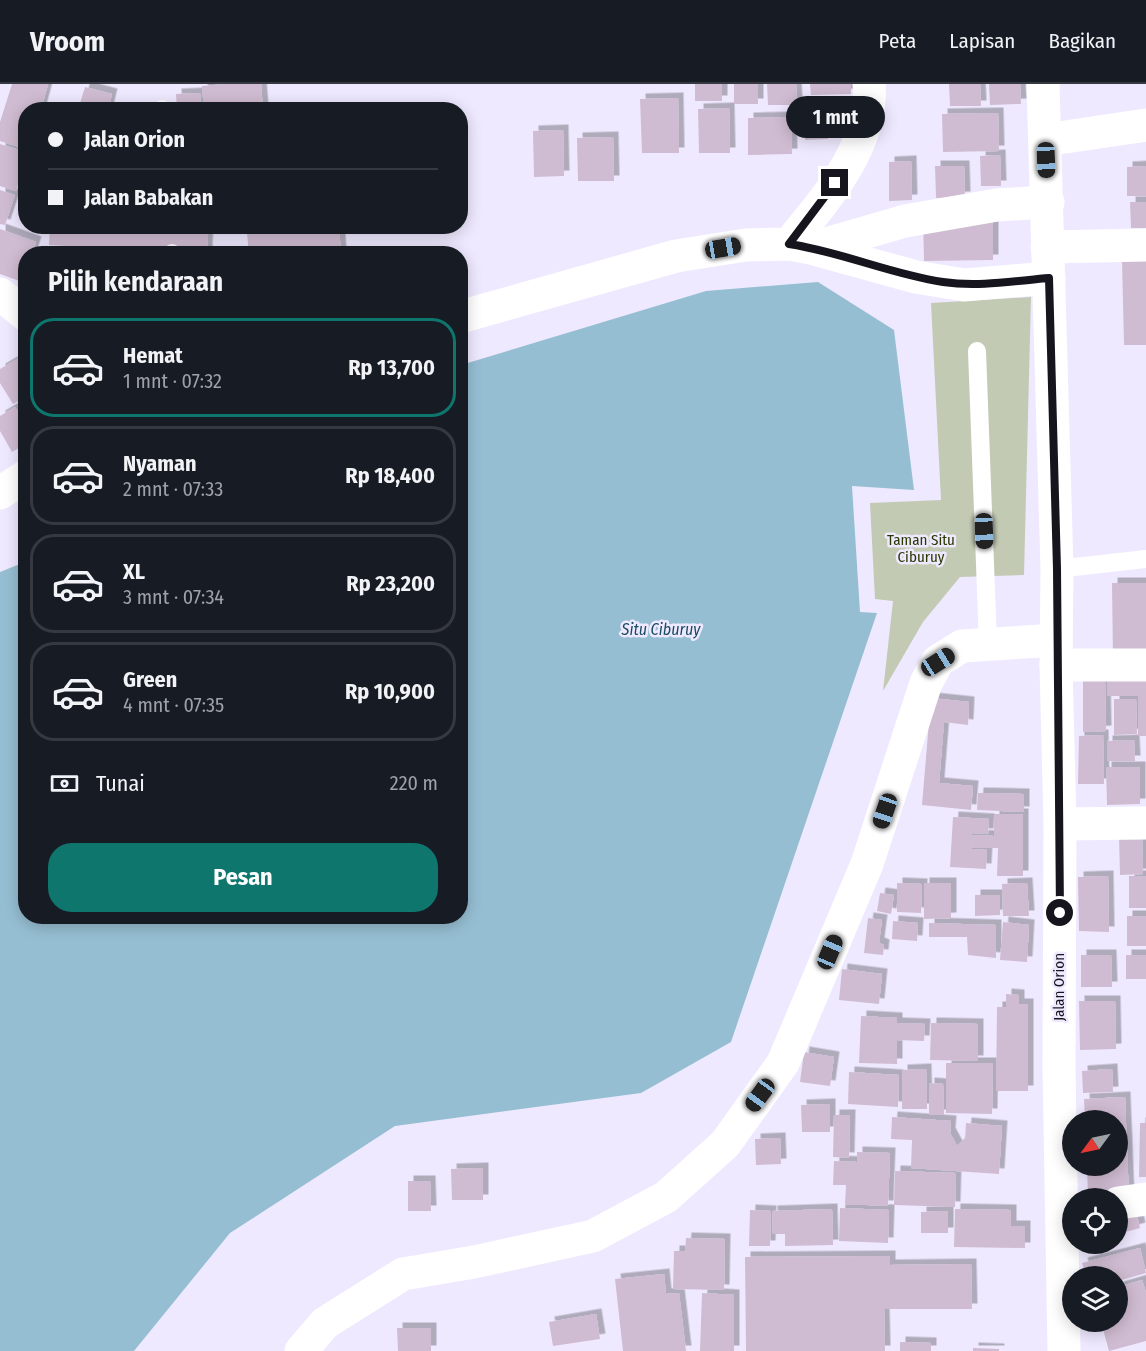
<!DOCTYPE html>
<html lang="id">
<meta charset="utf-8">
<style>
body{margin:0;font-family:"Fira Sans Condensed",sans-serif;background:#20242c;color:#f1f3f6;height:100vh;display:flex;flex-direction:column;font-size:22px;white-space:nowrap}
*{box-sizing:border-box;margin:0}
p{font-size:20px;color:#9ea1a6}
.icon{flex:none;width:33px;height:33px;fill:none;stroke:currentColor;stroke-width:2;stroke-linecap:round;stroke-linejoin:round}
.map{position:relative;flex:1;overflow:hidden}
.drawer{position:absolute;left:18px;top:162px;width:450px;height:678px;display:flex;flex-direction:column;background:#171b24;border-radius:24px;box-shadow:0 3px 15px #0003}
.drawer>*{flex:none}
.banner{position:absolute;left:18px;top:18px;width:450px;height:132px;border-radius:24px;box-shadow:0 3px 15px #0003;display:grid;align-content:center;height:132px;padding:0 30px;background:#171b24}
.needle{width:39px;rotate:237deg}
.controls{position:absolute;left:1062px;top:1026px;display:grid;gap:12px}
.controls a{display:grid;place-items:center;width:66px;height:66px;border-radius:50%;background:#171b24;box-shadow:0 3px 15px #0003;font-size:30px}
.end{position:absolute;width:27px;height:27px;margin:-14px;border:8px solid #16141d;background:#fff;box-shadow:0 0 0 3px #fff}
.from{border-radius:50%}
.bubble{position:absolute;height:42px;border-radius:21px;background:#171b24;box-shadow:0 3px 15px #0003;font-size:20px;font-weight:700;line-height:42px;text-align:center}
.car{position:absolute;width:18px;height:36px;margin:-18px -9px;border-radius:8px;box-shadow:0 0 4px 2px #0007;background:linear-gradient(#222 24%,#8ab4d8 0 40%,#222 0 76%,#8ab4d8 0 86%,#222 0)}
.banner b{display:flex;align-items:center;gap:21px;height:57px;font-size:22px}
.banner b+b{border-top:2px solid #363941}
.banner i{width:15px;height:15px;background:#f1f3f6}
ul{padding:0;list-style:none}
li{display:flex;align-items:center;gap:18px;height:99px;margin:0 12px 9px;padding:0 18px;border:3px solid #363941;border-radius:24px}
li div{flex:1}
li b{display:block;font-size:22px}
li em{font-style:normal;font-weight:700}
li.current{border-color:#0f766e}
li>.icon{width:54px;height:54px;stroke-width:1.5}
h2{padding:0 30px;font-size:27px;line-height:72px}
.pay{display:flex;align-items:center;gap:15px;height:66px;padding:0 30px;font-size:22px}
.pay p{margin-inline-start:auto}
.action{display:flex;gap:12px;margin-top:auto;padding:12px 30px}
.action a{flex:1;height:69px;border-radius:24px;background:#0f766e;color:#fff;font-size:24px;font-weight:700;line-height:69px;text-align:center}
header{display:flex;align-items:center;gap:36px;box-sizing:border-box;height:84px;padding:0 30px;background:#171b24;border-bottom:2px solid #363941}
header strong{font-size:28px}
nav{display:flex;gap:33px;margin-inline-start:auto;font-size:21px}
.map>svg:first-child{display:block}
</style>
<header>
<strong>Vroom</strong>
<nav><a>Peta</a><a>Lapisan</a><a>Bagikan</a></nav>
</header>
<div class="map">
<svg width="1146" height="1267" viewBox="0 0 1146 1267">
<defs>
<filter id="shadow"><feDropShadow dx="5.5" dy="-5.5" stdDeviation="0" flood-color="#0004"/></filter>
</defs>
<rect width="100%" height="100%" fill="#efe9ff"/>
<path fill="#c2cab4" d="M1031 213 1024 491 960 493 923 538 883 607 893 517 875 515 870 419 941 416 931 219Z"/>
<path fill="#96bed2" d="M818 198 894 246 914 406 852 402 860 528 877 529 731 958 641 1009 395 1042 230 1149 134 1267H0V488L25 478 26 832H460L461 281 706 207Z"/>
<path fill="#d0bcd2" filter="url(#shadow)" d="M12 0H48L41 26H26V65L0 57V38Z
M227 0H261L263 26H204L202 2Z
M695 0H722V17H695Z
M734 0H758V20H734Z
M767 0H796L797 21H768Z
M810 0H851V10L811 11Z
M949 0H980L981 22H950Z
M989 0H1020L1021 20 990 21Z
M85 3 112 10 108 26H78Z
M200 9 201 26H177L176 10Z
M678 14 679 69H642L640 15Z
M828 22V55L805 56 804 23Z
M729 24 730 69H699L698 25Z
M998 29 999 67 943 68 942 30Z
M791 33 792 70 748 71V34Z
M563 46 564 92 534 93 533 47Z
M613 53 614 97H578L577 54Z
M0 60 26 68V78L16 107 0 102Z
M1000 71 1001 102H981L980 72Z
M911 77 912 116 889 117V78Z
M935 82H964L965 113 936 114Z
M1146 82V112H1127V83Z
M0 106 15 111 5 141 0 140Z
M1130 118H1146V144H1131Z
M993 134V176L924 177 923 135Z
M50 142H208L207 170 49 161Z
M327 142H339L341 170H249L247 149Z
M0 145 36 158 32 170H26V187L22 198 0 190Z
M1122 176H1146V261H1124Z
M26 270V313L13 320 0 299V285Z
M15 323 26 340V360L12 368 0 347V332Z
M1112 499H1146V576H1113Z
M1107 587H1146V652H1138V612H1107Z
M1083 597H1105L1106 647 1083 648Z
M931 614 969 618 968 641 944 638 939 699 973 702 971 726 922 721Z
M1114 615H1136L1137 650 1114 651Z
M1103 651 1104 700H1078L1079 652Z
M1134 656 1135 677H1107V657Z
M1106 683H1140V720L1107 721Z
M978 709 1024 710V728L977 726Z
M994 730H1023V792H997L998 764H972V755L971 765 987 766 986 785 950 783 953 733 989 735 988 750 972 749V751L994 752Z
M1119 752H1142L1143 790 1120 791Z
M1108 792 1109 848 1079 847 1078 793Z
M1129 792H1146V824H1129Z
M897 799 922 800 921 829 897 828Z
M924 799H951V834L924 835Z
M1027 799 1029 832H1003L1002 800Z
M880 809 894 811 891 830 877 827Z
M975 811H1000V831L975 832Z
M1127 832H1146V862H1127Z
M868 834 882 836 879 859 884 861 883 871 864 869Z
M893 837 918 839 917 857 892 855Z
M1003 838 1029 841 1027 878 1000 876Z
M929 839 996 841V874L968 871 967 853H929Z
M1081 871H1111L1112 903H1081Z
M1126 871H1146V895H1126Z
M842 885 882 890 879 920 839 916Z
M1006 910 1019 911V920H1028V1007H996L997 923H1006Z
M1079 917H1115L1116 965 1080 966Z
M861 932 897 934V939L925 940 924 957 897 956V980L859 979Z
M931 939 978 940V977L930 976Z
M804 968 834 973 830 1002 800 998Z
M946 979H993L992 1030 946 1029Z
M926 985 927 1025H902V986Z
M1112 985 1113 1008 1083 1009 1082 987Z
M849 988 899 991 898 1023 848 1020Z
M929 999 943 1000 944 1031H929Z
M1125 1013 1129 1115 1088 1114 1087 1082H1118V1036H1085L1084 1015Z
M830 1020V1048H802L801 1021Z
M834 1031H850L849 1074 833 1073Z
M892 1033 951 1037 950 1049 957 1062 965 1055 966 1039 1002 1042 999 1090 911 1084 912 1056 891 1055Z
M1140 1039H1146V1093H1139Z
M780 1054 781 1080 756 1081 755 1055Z
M857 1068 890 1069 888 1122 845 1120 846 1101H833L834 1077 857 1078Z
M483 1084V1116H452L451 1085Z
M895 1087 956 1089 955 1123 894 1121Z
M408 1097H430L431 1127H408Z
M1135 1123 1140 1144 1118 1150V1128Z
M840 1124 889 1126 888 1159 839 1157Z
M832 1125 833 1161 785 1162V1150H773L772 1127Z
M955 1125 1011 1126V1142H1025V1164L954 1163Z
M750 1126 771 1127 770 1162H749Z
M948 1127V1149H921V1128Z
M686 1154 725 1155 724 1206 673 1205 674 1167H685Z
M1140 1164 1146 1189 1118 1197V1192H1086L1082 1179Z
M890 1172V1181L971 1180 972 1225H884L885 1267H746L745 1173Z
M664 1190 666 1210 679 1209 686 1267H623L615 1195Z
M1142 1196 1146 1209V1257L1109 1267 1101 1238H1118V1203Z
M702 1209 734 1211V1267H700Z
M596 1230 600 1255 553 1262 549 1238Z
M397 1244H431V1267H398Z
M900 1258 931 1259V1267H900Z
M973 1264 999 1265V1267H973Z"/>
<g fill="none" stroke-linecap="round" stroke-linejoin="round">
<path stroke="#fff" stroke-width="18" d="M162 25V26
M172 169V170
M977 267 988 560
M1057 485 1146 475"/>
<path stroke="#fff" stroke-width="33" d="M1045 56 1146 41
M789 160C825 116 874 61 869 0
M1047 163 1146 161
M812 164 905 137 997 121 1048 118
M0 210 26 231
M460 233 676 172 746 161 789 160 811 164 916 193 964 201 1049 194
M0 409 26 392
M1056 581H1146
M1060 740 1146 739
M1118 1119 1146 1115
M301 1267 325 1239 403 1190 474 1178 593 1152 666 1113 725 1060 783 979 867 780 926 599 938 577 962 562 1056 556"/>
<path stroke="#fff" stroke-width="33" d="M1043 0 1057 485 1056 581 1060 740 1059 984 1064 1267"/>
</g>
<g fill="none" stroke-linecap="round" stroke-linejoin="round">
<path stroke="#16141d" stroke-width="8" d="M835 99 789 160C842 168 890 190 943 198 978 203 1014 197 1049 194L1057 485 1060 829"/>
</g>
<g text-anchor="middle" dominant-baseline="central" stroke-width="5" stroke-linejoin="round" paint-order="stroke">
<g font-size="15" fill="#2a3900" stroke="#efe9ff">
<text x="921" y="456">Taman Situ<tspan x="921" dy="17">Ciburuy</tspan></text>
</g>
<g font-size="15" fill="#16141d" stroke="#efe9ff">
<text transform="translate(1059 903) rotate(-90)">Jalan Orion</text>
</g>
<g font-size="16" font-style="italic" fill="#184b61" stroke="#efe9ff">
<text x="661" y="545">Situ Ciburuy</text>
</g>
</g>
</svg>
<div class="controls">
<a><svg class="needle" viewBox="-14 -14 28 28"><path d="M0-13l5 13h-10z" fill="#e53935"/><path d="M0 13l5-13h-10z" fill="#9ea1a6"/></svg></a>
<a><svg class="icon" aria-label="locate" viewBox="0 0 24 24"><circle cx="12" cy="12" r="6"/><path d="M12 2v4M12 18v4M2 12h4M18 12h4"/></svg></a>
<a><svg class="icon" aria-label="layers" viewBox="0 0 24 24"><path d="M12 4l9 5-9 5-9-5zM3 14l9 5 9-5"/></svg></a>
</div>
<i class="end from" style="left:1060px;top:829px"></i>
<i class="end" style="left:835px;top:99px"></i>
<div class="bubble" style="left:786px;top:12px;width:99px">1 mnt</div>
<i class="car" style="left:1046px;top:76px;rotate:178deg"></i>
<i class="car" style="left:723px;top:164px;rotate:80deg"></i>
<i class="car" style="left:984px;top:447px;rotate:178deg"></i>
<i class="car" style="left:938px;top:578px;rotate:58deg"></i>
<i class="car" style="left:885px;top:727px;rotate:199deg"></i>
<i class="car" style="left:830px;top:868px;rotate:23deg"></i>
<i class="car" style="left:760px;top:1011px;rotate:216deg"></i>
<div class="banner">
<b><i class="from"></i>Jalan Orion</b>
<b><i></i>Jalan Babakan</b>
</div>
<section class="drawer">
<h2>Pilih kendaraan</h2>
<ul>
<li class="current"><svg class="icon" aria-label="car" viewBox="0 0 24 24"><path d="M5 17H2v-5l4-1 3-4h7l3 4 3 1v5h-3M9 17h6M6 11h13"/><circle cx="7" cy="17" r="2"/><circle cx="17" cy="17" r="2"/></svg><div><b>Hemat</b><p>1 mnt · 07:32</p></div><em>Rp 13,700</em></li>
<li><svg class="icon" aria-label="car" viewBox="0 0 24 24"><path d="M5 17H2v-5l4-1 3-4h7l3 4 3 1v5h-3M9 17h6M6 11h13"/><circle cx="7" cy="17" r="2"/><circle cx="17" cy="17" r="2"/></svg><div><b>Nyaman</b><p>2 mnt · 07:33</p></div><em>Rp 18,400</em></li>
<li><svg class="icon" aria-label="car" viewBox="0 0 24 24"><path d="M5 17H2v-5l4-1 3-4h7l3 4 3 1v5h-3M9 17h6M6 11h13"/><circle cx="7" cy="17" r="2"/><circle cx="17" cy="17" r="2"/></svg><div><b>XL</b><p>3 mnt · 07:34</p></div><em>Rp 23,200</em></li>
<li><svg class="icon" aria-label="car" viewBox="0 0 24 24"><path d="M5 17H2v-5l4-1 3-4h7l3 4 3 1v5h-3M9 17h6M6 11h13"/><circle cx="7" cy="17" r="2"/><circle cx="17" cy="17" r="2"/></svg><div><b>Green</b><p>4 mnt · 07:35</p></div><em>Rp 10,900</em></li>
</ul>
<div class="pay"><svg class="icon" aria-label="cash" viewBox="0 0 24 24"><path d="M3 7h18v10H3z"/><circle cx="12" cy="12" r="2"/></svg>Tunai<p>220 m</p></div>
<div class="action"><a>Pesan</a></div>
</section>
</div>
